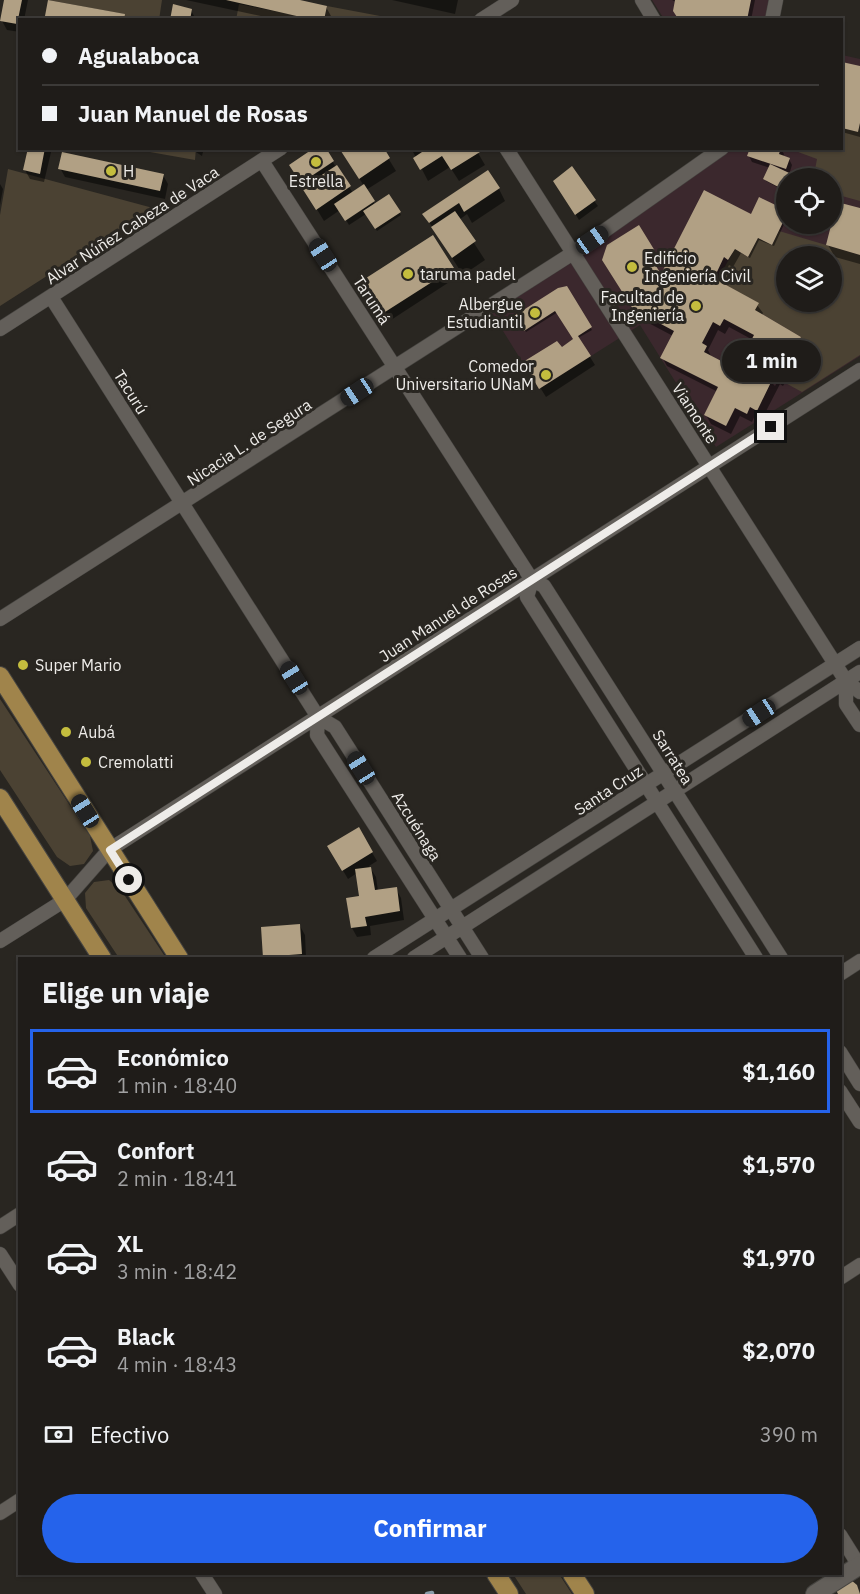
<!DOCTYPE html>
<html lang="es">
<meta charset="utf-8">
<style>
body{margin:0;font-family:"IBM Plex Sans",sans-serif;background:#2c2926;color:#f1f3f6;height:100vh;display:flex;flex-direction:column;font-size:22px;white-space:nowrap}
*{box-sizing:border-box;margin:0}
p{font-size:20px;color:#a1a1a2}
.icon{flex:none;width:33px;height:33px;fill:none;stroke:currentColor;stroke-width:2;stroke-linecap:round;stroke-linejoin:round}
.map{position:relative;flex:1;overflow:hidden}
.panel{position:absolute;left:18px;top:957px;width:824px;height:618px;display:flex;flex-direction:column;background:#1f1c19;border-radius:0px;box-shadow:0 2px 4px #0004,0 0 0 2px #3c3a38}
.panel>*{flex:none}
.hud{position:absolute;left:18px;top:18px;width:825px;height:132px;border-radius:0px;box-shadow:0 2px 4px #0004,0 0 0 2px #3c3a38;display:grid;align-content:center;height:132px;padding:0 24px;background:#1f1c19}
.tools{position:absolute;left:776px;top:168px;display:grid;gap:12px}
.tools a{display:grid;place-items:center;width:66px;height:66px;border-radius:50%;background:#1f1c19;box-shadow:0 2px 4px #0004,0 0 0 2px #3c3a38;font-size:30px}
.end{position:absolute;width:27px;height:27px;margin:-14px;border:8px solid #eeece9;background:#111;box-shadow:0 0 0 3px #111}
.from{border-radius:50%}
.bubble{position:absolute;height:42px;border-radius:21px;background:#1f1c19;box-shadow:0 2px 4px #0004,0 0 0 2px #3c3a38;font-size:20px;font-weight:800;line-height:42px;text-align:center}
.car{position:absolute;width:18px;height:36px;margin:-18px -9px;border-radius:8px;box-shadow:0 0 4px 2px #0007;background:linear-gradient(#222 24%,#8ab4d8 0 40%,#222 0 76%,#8ab4d8 0 86%,#222 0)}
.hud b{display:flex;align-items:center;gap:21px;height:57px;font-size:22px}
.hud b+b{border-top:2px solid #3c3a38}
.hud i{width:15px;height:15px;background:#f1f3f6}
ul{padding:0;list-style:none}
li{display:flex;align-items:center;gap:18px;height:84px;margin:0 12px 9px;padding:0 12px;border:3px solid transparent;border-radius:0px}
li div{flex:1}
li b{display:block;font-size:22px}
li em{font-style:normal;font-weight:800}
li.on{border-color:#2563eb}
li>.icon{width:54px;height:54px;stroke-width:1.5}
h2{padding:0 24px;font-size:27px;line-height:72px}
.pay{display:flex;align-items:center;gap:15px;height:66px;padding:0 24px;font-size:22px}
.pay p{margin-inline-start:auto}
.button{display:flex;gap:12px;margin-top:auto;padding:12px 24px}
.button a{flex:1;height:69px;border-radius:36px;background:#2563eb;color:#fff;font-size:24px;font-weight:800;line-height:69px;text-align:center}
.map>svg:first-child{display:block}
</style>
<div class="map">
<svg width="860" height="1594" viewBox="0 0 860 1594">
<rect width="100%" height="100%" fill="#292621"/>
<path fill="#3b282d" fill-rule="evenodd" d="M652 0H769L765 20 664 19Z
M842 55 860 59V356L716 447 640 325 539 389 490 310 691 178 731 149 842 148ZM786 178H831V224H786ZM786 256H831V302H786Z"/>
<path fill="#4b4233" fill-rule="evenodd" d="M48 0H162L159 20 124 19V14Z
M239 4 314 19 236 20Z
M327 6 396 19 324 20Z
M860 123V201L831 193V178H819L814 175 817 159 790 149 842 148V128L858 132Z
M196 148 195 160 133 149V148Z
M8 169 153 208 0 306V215Z
M779 231 860 255V355L802 392 778 379 801 337 755 310 758 303 717 280 735 249 748 257 758 238 772 245ZM786 256H831V302H786Z
M0 699 90 836 93 851 84 864 70 866 57 857 0 770Z
M109 880 121 890 166 958H119L86 908 85 893 94 882Z
M513 1574H559L572 1594H526Z"/>
<path fill="#0007" fill-rule="evenodd" d="M6 0H28L24 20H20V32L7 30 2 21Z
M186 0H293L326 7 331 16 330 20H279Z
M392 0H458L455 14Z
M672 0H755L751 20H680L676 2Z
M191 10 196 20H171Z
M47 16H124L126 20H49Z
M842 64 860 68V137L842 132Z
M29 148H52L44 182 30 179 25 170Z
M77 148H93L92 152Z
M192 148H204L202 156 193 150Z
M340 148H382L396 171 366 190 375 205 388 196 401 215 377 231 366 214 349 225 340 210 324 221 298 178 332 161 353 193 364 186Z
M411 148H475L485 165 459 181 450 167 428 181Z
M780 148 784 154 783 157 789 159 792 165 789 175 796 178H786V192L766 181 765 178 770 168 752 162 749 156Z
M60 168 163 175 168 184 165 199 65 177Z
M809 174 816 178H807Z
M555 181 594 201 598 206 579 220Z
M0 184 3 189 0 205Z
M499 189 505 201 472 223 467 214 459 220 485 260 463 275 424 214Z
M860 209V264L835 257 828 245Z
M786 212V220L774 246 759 240 750 258 741 253 733 267 729 265 720 283 757 305 763 313 761 316 800 338 805 347 783 386 780 384 762 419 755 415 752 422 740 416 731 434 711 424 706 415 718 392 667 366 662 357 673 336 641 319 611 273 638 227 661 264 655 267 661 277 750 215ZM729 327 753 340 742 362 729 367 711 356 708 350 718 330 725 334ZM797 340H801L775 386 773 384Z
M452 268 457 277 391 320 370 289Z
M566 288 592 330 578 338 595 365 546 397 525 363 561 349 575 340 558 312 526 332 516 316Z
M358 829 377 861 369 866 376 877 378 891 396 889 401 898 404 920 370 926 371 935 357 937 352 928 361 898 357 873 348 879 329 847Z
M300 926 305 935 306 958H264L262 928Z"/>
<g fill="none" stroke-linecap="round" stroke-linejoin="round">
<path stroke="#899ca9" stroke-width="4.5" d="M427 1594 432 1593"/>
</g>
<path fill="#b1a084" fill-rule="evenodd" d="M4 0H22L17 24 0 21Z
M48 0 125 14 124 20H63L45 16Z
M226 0H300L327 6 324 20H314Z
M675 0H751L747 20H679L673 11Z
M173 4 192 9 190 20H170Z
M842 62 860 66V123L858 132 842 128Z
M28 148H45L40 174 23 170Z
M314 148H326L334 161 301 183 289 165Z
M339 148H384L390 158 359 179Z
M428 148H477L480 152 451 170 442 156 420 170 413 158Z
M750 148H781L779 154 790 158 786 169 747 156Z
M62 152 164 174 160 191 58 169Z
M770 164 800 178H786V191L763 179Z
M337 165 351 186 316 210 302 188Z
M572 166 596 200 575 215 553 181Z
M488 170 500 188 464 212 459 203 429 223 422 214Z
M364 184 375 201 345 221 334 204Z
M704 190 751 214 759 197 786 210V216L772 245 758 238 748 257 735 249 728 260 724 257 716 274 717 280 759 303 755 310 801 337 778 379 774 376 757 411 750 407 747 414 735 408 726 426 704 415 718 387 660 358 674 331 633 309 602 260 607 245 639 225 655 251 649 255 661 274ZM724 319 754 335 741 360 733 356 729 365 704 352 707 346 702 343 713 322 720 326Z
M389 194 401 212 375 229 363 211Z
M837 202 860 208V255L826 245Z
M455 211 476 241 452 258 431 227Z
M433 235 454 268 385 312 363 280Z
M567 286 592 327 578 336 591 356 539 389 523 362 557 341 562 347 573 339 555 311 524 331 514 316 558 288Z
M359 827 373 852 342 871 327 846Z
M371 867 375 890 397 887 400 911 365 917 367 926 351 928 346 898 359 896 355 869Z
M300 924 302 954 289 955V958H263L261 927Z
M851 1580 857 1585 860 1594H838L836 1590Z"/>
<g fill="none" stroke-linecap="round" stroke-linejoin="round">
<defs>
<path id="street" d="M642 0 654 20
M481 20 512 0
M772 20 776 0
M506 148 846 681 860 692
M262 161 532 580 544 586 781 958
M51 297 318 717 335 727 482 958
M0 329 281 148
M532 580 527 597 756 958
M0 619 573 253 722 148
M846 681V704L860 725
M318 717 317 735 460 958
M0 941 65 900 109 850 860 370
M374 958 860 648
M414 958 860 672
M840 974 860 961
M840 1052 860 1084
M840 1091 860 1122
M0 1227 20 1214
M0 1254 20 1285
M840 1278 860 1265
M0 1513 20 1500
M840 1535 860 1567
M202 1574 215 1594"/>
<path id="secondary" d="M815 1594 860 1565"/>
<path id="primary" d="M0 676 179 958
M0 798 102 958
M496 1574 509 1594
M572 1574 585 1594"/>
</defs>
<use href="#street" stroke="#464440" stroke-width="15"/>
<use href="#secondary" stroke="#464440" stroke-width="20"/>
<use href="#primary" stroke="#464440" stroke-width="20"/>
<use href="#street" stroke="#635f5a" stroke-width="14"/>
<use href="#secondary" stroke="#635f5a" stroke-width="18"/>
<use href="#primary" stroke="#a0844b" stroke-width="18"/>
</g>
<g fill="none" stroke-linecap="round" stroke-linejoin="round">
<path stroke="#eeece9" stroke-width="8" d="M129 880 110 850 771 427"/>
</g>
<g fill="#c4bd3e" stroke="#292621" stroke-width="2">
<circle cx="316" cy="162" r="6"/>
<circle cx="111" cy="171" r="6"/>
<circle cx="632" cy="267" r="6"/>
<circle cx="408" cy="274" r="6"/>
<circle cx="696" cy="306" r="6"/>
<circle cx="535" cy="313" r="6"/>
<circle cx="546" cy="375" r="6"/>
<circle cx="23" cy="665" r="6"/>
<circle cx="66" cy="732" r="6"/>
<circle cx="86" cy="762" r="6"/>
</g>
<g text-anchor="middle" dominant-baseline="central" stroke-width="6" stroke-linejoin="round" paint-order="stroke">
<g font-size="16" fill="#eeece9" stroke="#292621" text-anchor="start">
<text x="123" y="171">H</text>
<text x="316" y="181" text-anchor="middle">Estrella</text>
<text x="644" y="258">Edificio<tspan x="644" dy="18">Ingeniería Civil</tspan></text>
<text x="420" y="274">taruma padel</text>
<text x="684" y="297" text-anchor="end">Facultad de<tspan x="684" dy="18">Ingeniería</tspan></text>
<text x="523" y="304" text-anchor="end">Albergue<tspan x="523" dy="18">Estudiantil</tspan></text>
<text x="534" y="366" text-anchor="end">Comedor<tspan x="534" dy="18">Universitario UNaM</tspan></text>
<text x="35" y="665">Super Mario</text>
<text x="78" y="732">Aubá</text>
<text x="98" y="762">Cremolatti</text>
</g>
<g font-size="16" fill="#eeece9" stroke="#292621">
<text transform="translate(132 225) rotate(-33)">Alvar Núñez Cabeza de Vaca</text>
<text transform="translate(372 300) rotate(57)">Tarumá</text>
<text transform="translate(131 392) rotate(58)">Tacurú</text>
<text transform="translate(695 413) rotate(57)">Viamonte</text>
<text transform="translate(249 442) rotate(-33)">Nicacia L. de Segura</text>
<text transform="translate(448 614) rotate(-33)">Juan Manuel de Rosas</text>
<text transform="translate(673 757) rotate(58)">Sarratea</text>
<text transform="translate(608 790) rotate(-33)">Santa Cruz</text>
<text transform="translate(417 826) rotate(58)">Azcuénaga</text>
</g>
</g>
</svg>
<div class="tools">
<a><svg class="icon" aria-label="locate" viewBox="0 0 24 24"><circle cx="12" cy="12" r="6"/><path d="M12 2v4M12 18v4M2 12h4M18 12h4"/></svg></a>
<a><svg class="icon" aria-label="layers" viewBox="0 0 24 24"><path d="M12 4l9 5-9 5-9-5zM3 14l9 5 9-5"/></svg></a>
</div>
<i class="end from" style="left:129px;top:880px"></i>
<i class="end" style="left:771px;top:427px"></i>
<div class="bubble" style="left:722px;top:340px;width:99px">1 min</div>
<i class="car" style="left:592px;top:240px;rotate:55deg"></i>
<i class="car" style="left:323px;top:255px;rotate:327deg"></i>
<i class="car" style="left:357px;top:392px;rotate:237deg"></i>
<i class="car" style="left:294px;top:678px;rotate:328deg"></i>
<i class="car" style="left:759px;top:713px;rotate:237deg"></i>
<i class="car" style="left:361px;top:768px;rotate:328deg"></i>
<i class="car" style="left:85px;top:811px;rotate:328deg"></i>
<div class="hud">
<b><i class="from"></i>Agualaboca</b>
<b><i></i>Juan Manuel de Rosas</b>
</div>
<section class="panel">
<h2>Elige un viaje</h2>
<ul>
<li class="on"><svg class="icon" aria-label="car" viewBox="0 0 24 24"><path d="M5 17H2v-5l4-1 3-4h7l3 4 3 1v5h-3M9 17h6M6 11h13"/><circle cx="7" cy="17" r="2"/><circle cx="17" cy="17" r="2"/></svg><div><b>Económico</b><p>1 min · 18:40</p></div><em>$1,160</em></li>
<li><svg class="icon" aria-label="car" viewBox="0 0 24 24"><path d="M5 17H2v-5l4-1 3-4h7l3 4 3 1v5h-3M9 17h6M6 11h13"/><circle cx="7" cy="17" r="2"/><circle cx="17" cy="17" r="2"/></svg><div><b>Confort</b><p>2 min · 18:41</p></div><em>$1,570</em></li>
<li><svg class="icon" aria-label="car" viewBox="0 0 24 24"><path d="M5 17H2v-5l4-1 3-4h7l3 4 3 1v5h-3M9 17h6M6 11h13"/><circle cx="7" cy="17" r="2"/><circle cx="17" cy="17" r="2"/></svg><div><b>XL</b><p>3 min · 18:42</p></div><em>$1,970</em></li>
<li><svg class="icon" aria-label="car" viewBox="0 0 24 24"><path d="M5 17H2v-5l4-1 3-4h7l3 4 3 1v5h-3M9 17h6M6 11h13"/><circle cx="7" cy="17" r="2"/><circle cx="17" cy="17" r="2"/></svg><div><b>Black</b><p>4 min · 18:43</p></div><em>$2,070</em></li>
</ul>
<div class="pay"><svg class="icon" aria-label="cash" viewBox="0 0 24 24"><path d="M3 7h18v10H3z"/><circle cx="12" cy="12" r="2"/></svg>Efectivo<p>390 m</p></div>
<div class="button"><a>Confirmar</a></div>
</section>
</div>
